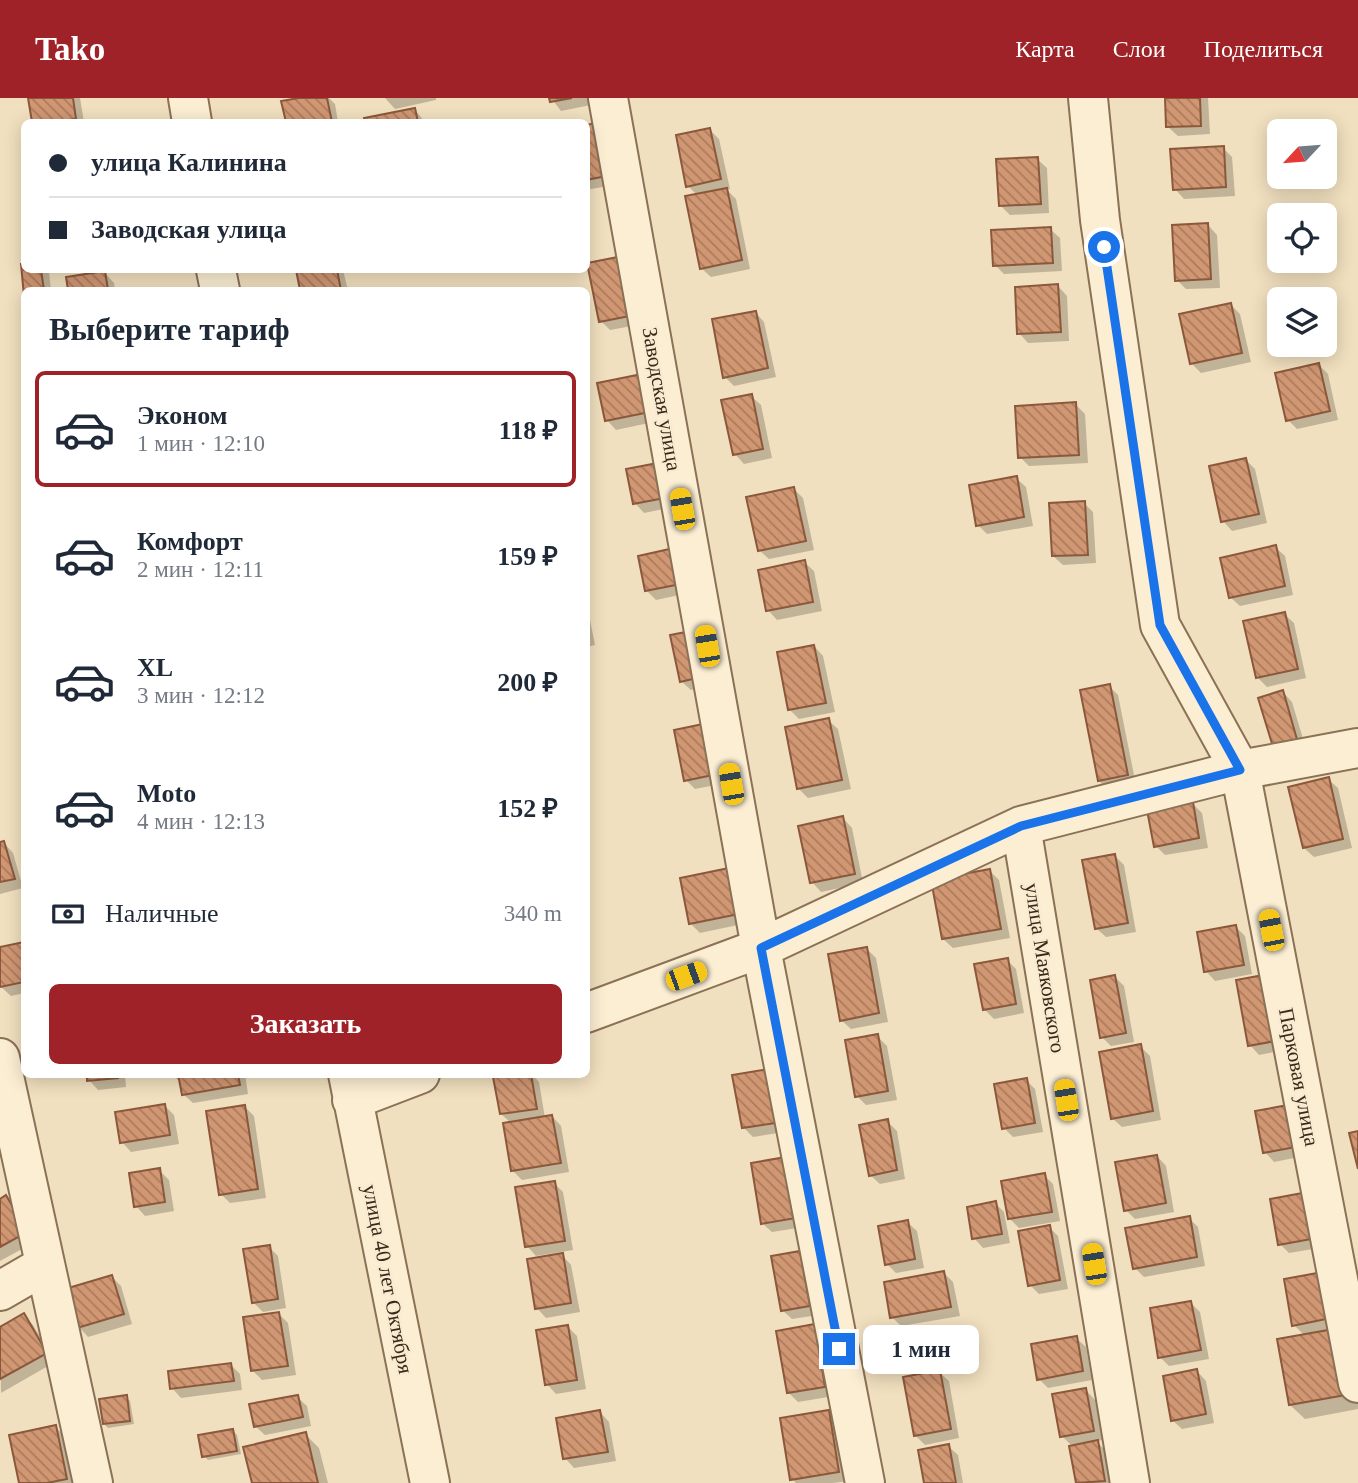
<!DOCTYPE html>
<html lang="ru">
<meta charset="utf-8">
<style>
body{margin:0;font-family:"Times New Roman",serif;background:#f2f2f3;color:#1f2937;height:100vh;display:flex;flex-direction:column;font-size:26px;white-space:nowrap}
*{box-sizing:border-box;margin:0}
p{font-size:23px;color:#747a83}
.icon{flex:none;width:38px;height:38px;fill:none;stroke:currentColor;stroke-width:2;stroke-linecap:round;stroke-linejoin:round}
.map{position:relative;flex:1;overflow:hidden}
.panel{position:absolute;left:21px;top:189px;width:569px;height:791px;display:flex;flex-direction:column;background:#fff;border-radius:10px;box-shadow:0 4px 18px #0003}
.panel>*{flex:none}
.guide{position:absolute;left:21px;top:21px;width:569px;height:154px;border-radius:10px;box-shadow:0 4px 18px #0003;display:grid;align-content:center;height:154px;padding:0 28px;background:#fff}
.needle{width:46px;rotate:244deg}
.fabs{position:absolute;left:1267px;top:21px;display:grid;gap:14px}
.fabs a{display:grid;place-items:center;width:70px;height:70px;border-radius:10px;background:#fff;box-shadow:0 4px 18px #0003;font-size:35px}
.end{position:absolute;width:32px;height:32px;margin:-16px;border:9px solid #1a73e8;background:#fff;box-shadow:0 0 0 4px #fff}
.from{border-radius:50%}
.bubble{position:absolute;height:49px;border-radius:10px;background:#fff;box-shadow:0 4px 18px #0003;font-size:23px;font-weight:700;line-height:49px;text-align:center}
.car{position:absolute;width:21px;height:42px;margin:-21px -10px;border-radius:9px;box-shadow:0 0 5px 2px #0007;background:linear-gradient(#f5c518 24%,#345 0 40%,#f5c518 0 76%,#345 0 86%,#f5c518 0)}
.guide b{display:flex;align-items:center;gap:24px;height:66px;font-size:26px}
.guide b+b{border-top:2px solid #e0e1e3}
.guide i{width:18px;height:18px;background:#1f2937}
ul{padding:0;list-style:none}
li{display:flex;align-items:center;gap:21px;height:116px;margin:0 14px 10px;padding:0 14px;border:4px solid transparent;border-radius:10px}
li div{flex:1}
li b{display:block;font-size:26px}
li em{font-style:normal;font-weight:700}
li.current{border-color:#9e2227}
li>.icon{width:63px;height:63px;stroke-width:1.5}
h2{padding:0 28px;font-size:32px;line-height:84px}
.pay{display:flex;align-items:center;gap:18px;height:77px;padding:0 28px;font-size:26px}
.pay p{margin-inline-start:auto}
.primary-button{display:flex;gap:14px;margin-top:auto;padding:14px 28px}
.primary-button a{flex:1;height:80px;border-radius:10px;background:#9e2227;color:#fff;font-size:28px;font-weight:700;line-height:80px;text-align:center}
header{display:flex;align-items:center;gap:42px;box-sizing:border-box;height:98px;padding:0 35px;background:#9e2227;color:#fff}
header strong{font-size:33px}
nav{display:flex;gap:38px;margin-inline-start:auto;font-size:24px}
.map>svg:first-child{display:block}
</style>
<header>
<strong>Tako</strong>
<nav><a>Карта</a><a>Слои</a><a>Поделиться</a></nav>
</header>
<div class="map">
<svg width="1358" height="1385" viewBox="0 0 1358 1385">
<defs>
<pattern id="building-back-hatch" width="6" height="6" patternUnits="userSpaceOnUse" patternTransform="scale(1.75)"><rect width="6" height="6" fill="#d19773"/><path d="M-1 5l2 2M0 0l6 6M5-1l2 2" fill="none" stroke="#ab7b5e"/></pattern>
</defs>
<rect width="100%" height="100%" fill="#f1e0bf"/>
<path fill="#0003" d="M29 0H80L84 24H33Z
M290 0H329L335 6 338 24H287L284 5 293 3Z
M385 0H436V2L395 11Z
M551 0H606V4L561 13Z
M1167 0H1208L1210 36 1178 38 1168 29Z
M415 12 425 24H367L366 22Z
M586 29 620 86 591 91 586 87Z
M710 32 719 41 730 91H726L736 101 750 171 711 179 701 170 698 98 688 88Z
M1223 50 1232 59 1235 98 1184 101 1175 91Z
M1037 61 1047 70 1049 115 1010 117 1000 107Z
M1208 127 1217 137 1220 190 1186 191 1177 182Z
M1050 131 1060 140 1062 173 1004 176 995 167Z
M589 166 643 226 610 232 601 223Z
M23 168 24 172H46L49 175 51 192H26Z
M297 172H343L348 192H302Z
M105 175 114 185 115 192H70L68 181Z
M1058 188 1067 198 1069 243 1028 245 1019 235Z
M1231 207 1240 216 1251 264 1201 275 1191 265Z
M755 214 764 224 776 279 734 288 725 279Z
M1319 267 1328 276 1338 322 1297 331 1288 322Z
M599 286 663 322 616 332 607 322Z
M751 298 761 307 772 360 744 366 735 356Z
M1075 306 1085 316 1088 365 1029 368 1020 359Z
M1246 362 1255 371 1267 425 1232 433 1223 423Z
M671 376 678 408 644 415 635 405Z
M1016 380 1026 389 1033 428 987 436 978 427Z
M794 391 803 400 814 452 769 461 759 452Z
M1084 405 1093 414 1096 465 1063 467 1053 458Z
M1275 449 1285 458 1293 497 1240 508 1230 499Z
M682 462 689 495 656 502 647 493Z
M804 464 814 473 822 513 777 522 768 512Z
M586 502 595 547 586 549Z
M1284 516 1294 525 1306 580 1267 589 1257 579Z
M672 538 709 588 691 592 681 583Z
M814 548 823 558 835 614 799 621 790 612Z
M1109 588 1118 597 1136 687 1109 692 1099 683Z
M1283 594 1292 604 1307 654 1285 660Z
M828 622 838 631 851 691 808 700 799 691 787 631Z
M707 627 726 685 695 691 686 682Z
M1328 681 1338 690 1352 750 1314 759 1304 750Z
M1192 705 1202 715 1208 750 1165 757 1156 748Z
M843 720 852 730 863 785 821 794 812 784Z
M4 745 13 755 23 790 0 796V746Z
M1115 758 1124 767 1136 834 1106 839 1096 830Z
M990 773 999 782 1010 840 953 850 943 841Z
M682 781 752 824 700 835 690 825Z
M1236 829 1245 838 1252 876 1215 883 1206 873Z
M24 846V895L11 898 1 889 0 851Z
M867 851 876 860 888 924 851 931 841 922Z
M1007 862 1016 871 1024 915 994 921 984 911Z
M1268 878 1289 951 1259 957 1250 947Z
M1115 879 1124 888 1134 944 1111 948 1102 939Z
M877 938 887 948 897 1002 866 1007 857 998Z
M1140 948 1150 958 1161 1022 1122 1029 1112 1020Z
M88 976H125L126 989 98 992 89 982Z
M172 976H245L248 996 193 1005 183 996 181 982H178Z
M518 976H532L539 984 545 1020 552 1018 561 1028 569 1074 522 1082 512 1072 511 1025 501 1016Z
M734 979 791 1033 753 1039 743 1029Z
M1026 982 1035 991 1043 1034 1013 1039 1004 1030Z
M165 1008 174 1017 179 1046 131 1054 122 1044Z
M245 1009 254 1018 266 1100 230 1105 221 1096Z
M1257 1014 1304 1058 1274 1064 1265 1054Z
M887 1023 897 1033 905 1081 880 1086 870 1077Z
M1157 1058 1166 1068 1174 1114 1135 1121 1126 1112Z
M753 1067 804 1129 772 1134 762 1125Z
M159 1072 169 1082 174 1113 145 1118 136 1108Z
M1044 1077 1053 1086 1060 1123 1019 1130 1010 1121Z
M554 1085 563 1094 573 1152 536 1158 527 1148Z
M6 1100 15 1109 35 1144 0 1163V1103Z
M1272 1103 1325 1149 1289 1155 1280 1146Z
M995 1105 1004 1114 1010 1145 983 1150 974 1140Z
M1189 1120 1198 1129 1205 1168 1144 1179 1135 1170Z
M907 1124 917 1133 924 1170 896 1175 887 1166Z
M1049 1129 1058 1138 1068 1191 1039 1196 1030 1187Z
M269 1149 278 1158 286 1210 263 1214 253 1204Z
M800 1155 809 1164 818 1217 792 1221 782 1212Z
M562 1157 571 1167 580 1214 546 1220 537 1210Z
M944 1175 953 1184 960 1218 901 1228 892 1219Z
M1322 1176 1358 1303V1311L1305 1321 1290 1307 1305 1238 1294 1227Z
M112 1179 121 1188 132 1226 88 1239 79 1229Z
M1191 1205 1200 1214 1209 1261 1169 1268 1160 1259Z
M279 1216 288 1225 296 1277 262 1282 253 1273Z
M24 1218 33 1227 55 1264 1 1295 0 1231Z
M567 1228 577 1238 586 1291 556 1296 547 1286Z
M815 1228 834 1298 798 1304 788 1294Z
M1076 1240 1086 1249 1092 1282 1048 1290 1039 1281Z
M231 1267 240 1276 242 1292 181 1300 172 1290Z
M1197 1273 1206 1283 1214 1325 1182 1331 1172 1322Z
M939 1274 949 1283 959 1340 925 1347 915 1337Z
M1086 1292 1095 1302 1103 1342 1096 1343 1107 1354 1112 1385H1078L1071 1347 1062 1338Z
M126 1299 130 1303 134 1326 108 1330 104 1326Z
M297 1299 307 1308 311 1328 265 1337 255 1328Z
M600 1314 609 1324 616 1363 574 1370 565 1360Z
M829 1314 838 1323 848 1383 833 1385H796L792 1381Z
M55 1329 65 1338 74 1385H21Z
M233 1333 237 1337 241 1356 208 1362 204 1358Z
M305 1336 319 1350 328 1385H254Z
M948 1348 958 1357 963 1385H925Z"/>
<path fill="url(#building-back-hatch)" stroke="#8c583b" stroke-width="2" d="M28 0H73L76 21 53 24H32Z
M299 0H327L332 24H286L281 3Z
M549 0H572L550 4Z
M1165 0H1200L1201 28 1166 29Z
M415 10 418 24H365L364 20Z
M601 24 612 77 586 82V27Z
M710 30 721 81 686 89 676 37Z
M1224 48 1226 89 1173 92 1170 51Z
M1038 59 1041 106 999 108 996 61Z
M727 90 742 162 700 171 685 98Z
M1208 125 1211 181 1175 183 1172 127Z
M1051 129 1053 165 993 168 991 132Z
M623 158 635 217 599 224 587 165Z
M21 166H24V172H41L44 192H24V198Z
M296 172H337L341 192H300Z
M105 173 108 192H68L66 179Z
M1058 186 1061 234 1017 236 1015 189Z
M1231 205 1242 255 1190 266 1179 216Z
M756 213 768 270 723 280 712 221Z
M1319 265 1330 313 1286 323 1275 275Z
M647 275 655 313 605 323 597 285Z
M752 296 763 351 733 357 721 302Z
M1076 304 1079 357 1018 360 1015 308Z
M1246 360 1259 416 1221 424 1209 368Z
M663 364 670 399 633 406 626 371Z
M1017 378 1024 419 976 428 969 387Z
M794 389 806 443 758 453 746 399Z
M1085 403 1088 457 1052 458 1049 405Z
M1276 447 1285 488 1229 500 1220 460Z
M674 450 681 486 645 493 638 458Z
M805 462 813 504 766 513 758 472Z
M1285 514 1298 571 1256 580 1243 523Z
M691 533 701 579 680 584 670 537Z
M814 547 826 605 788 612 777 554Z
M1110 586 1128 677 1098 683 1080 592Z
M1283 592 1298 645 1274 652 1258 600Z
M829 620 842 682 797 691 785 629Z
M708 625 718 676 684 683 674 632Z
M1329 679 1343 741 1303 750 1288 689Z
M1193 704 1199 740 1154 749 1147 712Z
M843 718 855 776 810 785 798 728Z
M4 743 15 781 0 784V744Z
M1115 756 1128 825 1095 831 1082 762Z
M734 769 744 815 689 826 680 780Z
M990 771 1001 831 942 841 931 782Z
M1236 827 1244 867 1204 874 1197 834Z
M24 844V884L0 889V849Z
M867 849 879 915 840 923 828 856Z
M1008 860 1016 906 983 912 974 866Z
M1269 876 1281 942 1248 948 1236 882Z
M1115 877 1126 935 1100 940 1090 882Z
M878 936 888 993 855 999 845 942Z
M1141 946 1153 1013 1111 1021 1099 954Z
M774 970 783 1024 742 1030 732 977Z
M87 976H118V980L87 983Z
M178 976H238L240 987 182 997Z
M508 976H531L537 1011 500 1016 493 979Z
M1027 980 1035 1025 1002 1031 994 986Z
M165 1006 170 1037 120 1045 115 1014Z
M245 1007 258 1091 219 1097 206 1013Z
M1288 1007 1296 1049 1263 1055 1255 1013Z
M552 1017 561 1065 511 1073 503 1025Z
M888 1021 897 1072 869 1078 859 1027Z
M1358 1033V1071L1349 1035Z
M1157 1057 1166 1105 1124 1113 1115 1064Z
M786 1059 796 1120 761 1126 751 1065Z
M160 1070 165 1104 134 1109 129 1075Z
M1045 1075 1052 1114 1008 1121 1001 1083Z
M555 1083 565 1143 525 1149 515 1089Z
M1308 1094 1317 1140 1278 1147 1270 1101Z
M6 1097 27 1134 0 1149V1101Z
M996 1103 1002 1136 972 1141 967 1109Z
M1190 1118 1197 1159 1133 1171 1125 1130Z
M908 1122 915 1161 885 1167 878 1128Z
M1050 1127 1060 1182 1028 1188 1018 1133Z
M270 1147 278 1201 252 1205 243 1151Z
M800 1153 810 1208 781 1213 771 1158Z
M563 1155 571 1205 535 1211 527 1161Z
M944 1173 951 1209 890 1220 884 1184Z
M1323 1174 1331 1220 1292 1228 1284 1181Z
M112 1177 124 1216 77 1230 65 1191Z
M1191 1203 1201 1252 1158 1260 1150 1210Z
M279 1214 288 1268 251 1273 243 1219Z
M24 1215 47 1255 0 1281V1229Z
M815 1226 825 1289 787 1295 776 1233Z
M568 1227 577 1282 545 1287 536 1232Z
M1334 1231 1346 1297 1289 1307 1277 1241Z
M1077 1238 1083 1273 1037 1282 1031 1246Z
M231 1265 234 1283 170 1291 168 1273Z
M1197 1271 1206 1316 1171 1323 1163 1278Z
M940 1272 951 1331 914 1338 903 1279Z
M1086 1290 1094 1333 1060 1339 1052 1296Z
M127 1297 130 1323 103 1326 99 1301Z
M298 1297 303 1319 254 1329 249 1306Z
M600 1312 608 1354 563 1361 556 1320Z
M829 1312 839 1374 790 1382 780 1320Z
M56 1327 67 1381 47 1385H19L9 1337Z
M233 1331 237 1353 202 1359 198 1337Z
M306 1334 318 1385H252L243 1349Z
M1098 1342 1105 1383 1076 1385 1069 1348Z
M949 1346 956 1385H924L918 1352Z"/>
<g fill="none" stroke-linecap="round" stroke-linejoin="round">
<defs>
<path id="minor" d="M188 0 192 24
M608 0 761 850 865 1385
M1088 0 1100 122 1160 527 1240 672 1358 1285
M216 172 220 192
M1021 728 1130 1385
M586 915 761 850 1021 728 1240 672 1358 650
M0 960 93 1385
M348 976 430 1385
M352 1002 420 976
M0 1193 45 1167"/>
</defs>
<use href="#minor" stroke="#8b7156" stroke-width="42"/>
<use href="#minor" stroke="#fbeed3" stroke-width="38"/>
</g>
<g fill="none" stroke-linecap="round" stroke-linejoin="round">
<path stroke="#1a73e8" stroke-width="9" d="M839 1251 761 850 1021 728 1240 672 1160 527 1104 149"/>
</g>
<g text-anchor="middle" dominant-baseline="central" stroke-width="5" stroke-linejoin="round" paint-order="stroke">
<g font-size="21" fill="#39291c" stroke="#f8ebd0">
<text transform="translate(662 301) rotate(80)">Заводская улица</text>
<text transform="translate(1045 870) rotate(81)">улица Маяковского</text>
<text transform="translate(1299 979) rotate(79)">Парковая улица</text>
<text transform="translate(388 1181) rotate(79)">улица 40 лет Октября</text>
</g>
</g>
</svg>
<div class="fabs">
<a><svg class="needle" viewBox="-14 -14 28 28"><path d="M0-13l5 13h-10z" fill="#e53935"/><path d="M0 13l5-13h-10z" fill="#747a83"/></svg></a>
<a><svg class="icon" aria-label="locate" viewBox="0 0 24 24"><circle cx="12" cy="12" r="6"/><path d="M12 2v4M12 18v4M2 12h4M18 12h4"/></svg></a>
<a><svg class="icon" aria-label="layers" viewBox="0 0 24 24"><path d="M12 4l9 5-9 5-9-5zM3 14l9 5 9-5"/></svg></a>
</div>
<i class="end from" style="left:1104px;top:149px"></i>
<i class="end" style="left:839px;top:1251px"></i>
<div class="bubble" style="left:863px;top:1227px;width:116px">1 мин</div>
<i class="car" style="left:682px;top:411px;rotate:350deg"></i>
<i class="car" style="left:707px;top:548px;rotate:350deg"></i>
<i class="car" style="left:731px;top:686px;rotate:350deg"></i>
<i class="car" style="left:1271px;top:832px;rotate:349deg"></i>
<i class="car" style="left:686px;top:878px;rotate:70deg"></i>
<i class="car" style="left:1066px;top:1002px;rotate:351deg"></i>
<i class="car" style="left:1094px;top:1166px;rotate:351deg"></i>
<div class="guide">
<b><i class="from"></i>улица Калинина</b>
<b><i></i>Заводская улица</b>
</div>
<section class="panel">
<h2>Выберите тариф</h2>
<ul>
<li class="current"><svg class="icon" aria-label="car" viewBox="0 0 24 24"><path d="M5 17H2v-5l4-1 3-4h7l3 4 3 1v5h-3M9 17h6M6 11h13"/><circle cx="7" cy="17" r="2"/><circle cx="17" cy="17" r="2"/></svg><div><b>Эконом</b><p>1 мин · 12:10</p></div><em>118 ₽</em></li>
<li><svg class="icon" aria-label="car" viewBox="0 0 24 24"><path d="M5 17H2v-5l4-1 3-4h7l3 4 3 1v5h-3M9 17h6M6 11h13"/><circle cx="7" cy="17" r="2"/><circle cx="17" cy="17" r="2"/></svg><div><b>Комфорт</b><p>2 мин · 12:11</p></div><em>159 ₽</em></li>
<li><svg class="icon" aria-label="car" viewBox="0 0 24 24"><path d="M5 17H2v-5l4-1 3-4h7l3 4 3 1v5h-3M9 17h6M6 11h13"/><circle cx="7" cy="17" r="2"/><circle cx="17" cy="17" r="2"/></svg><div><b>XL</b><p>3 мин · 12:12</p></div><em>200 ₽</em></li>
<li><svg class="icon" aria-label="car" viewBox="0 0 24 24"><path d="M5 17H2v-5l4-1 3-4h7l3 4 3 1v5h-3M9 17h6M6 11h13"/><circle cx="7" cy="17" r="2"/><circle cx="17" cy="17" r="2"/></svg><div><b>Moto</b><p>4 мин · 12:13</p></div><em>152 ₽</em></li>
</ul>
<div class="pay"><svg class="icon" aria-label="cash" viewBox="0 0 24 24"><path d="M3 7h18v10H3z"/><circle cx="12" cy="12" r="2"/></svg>Наличные<p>340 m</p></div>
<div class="primary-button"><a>Заказать</a></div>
</section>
</div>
